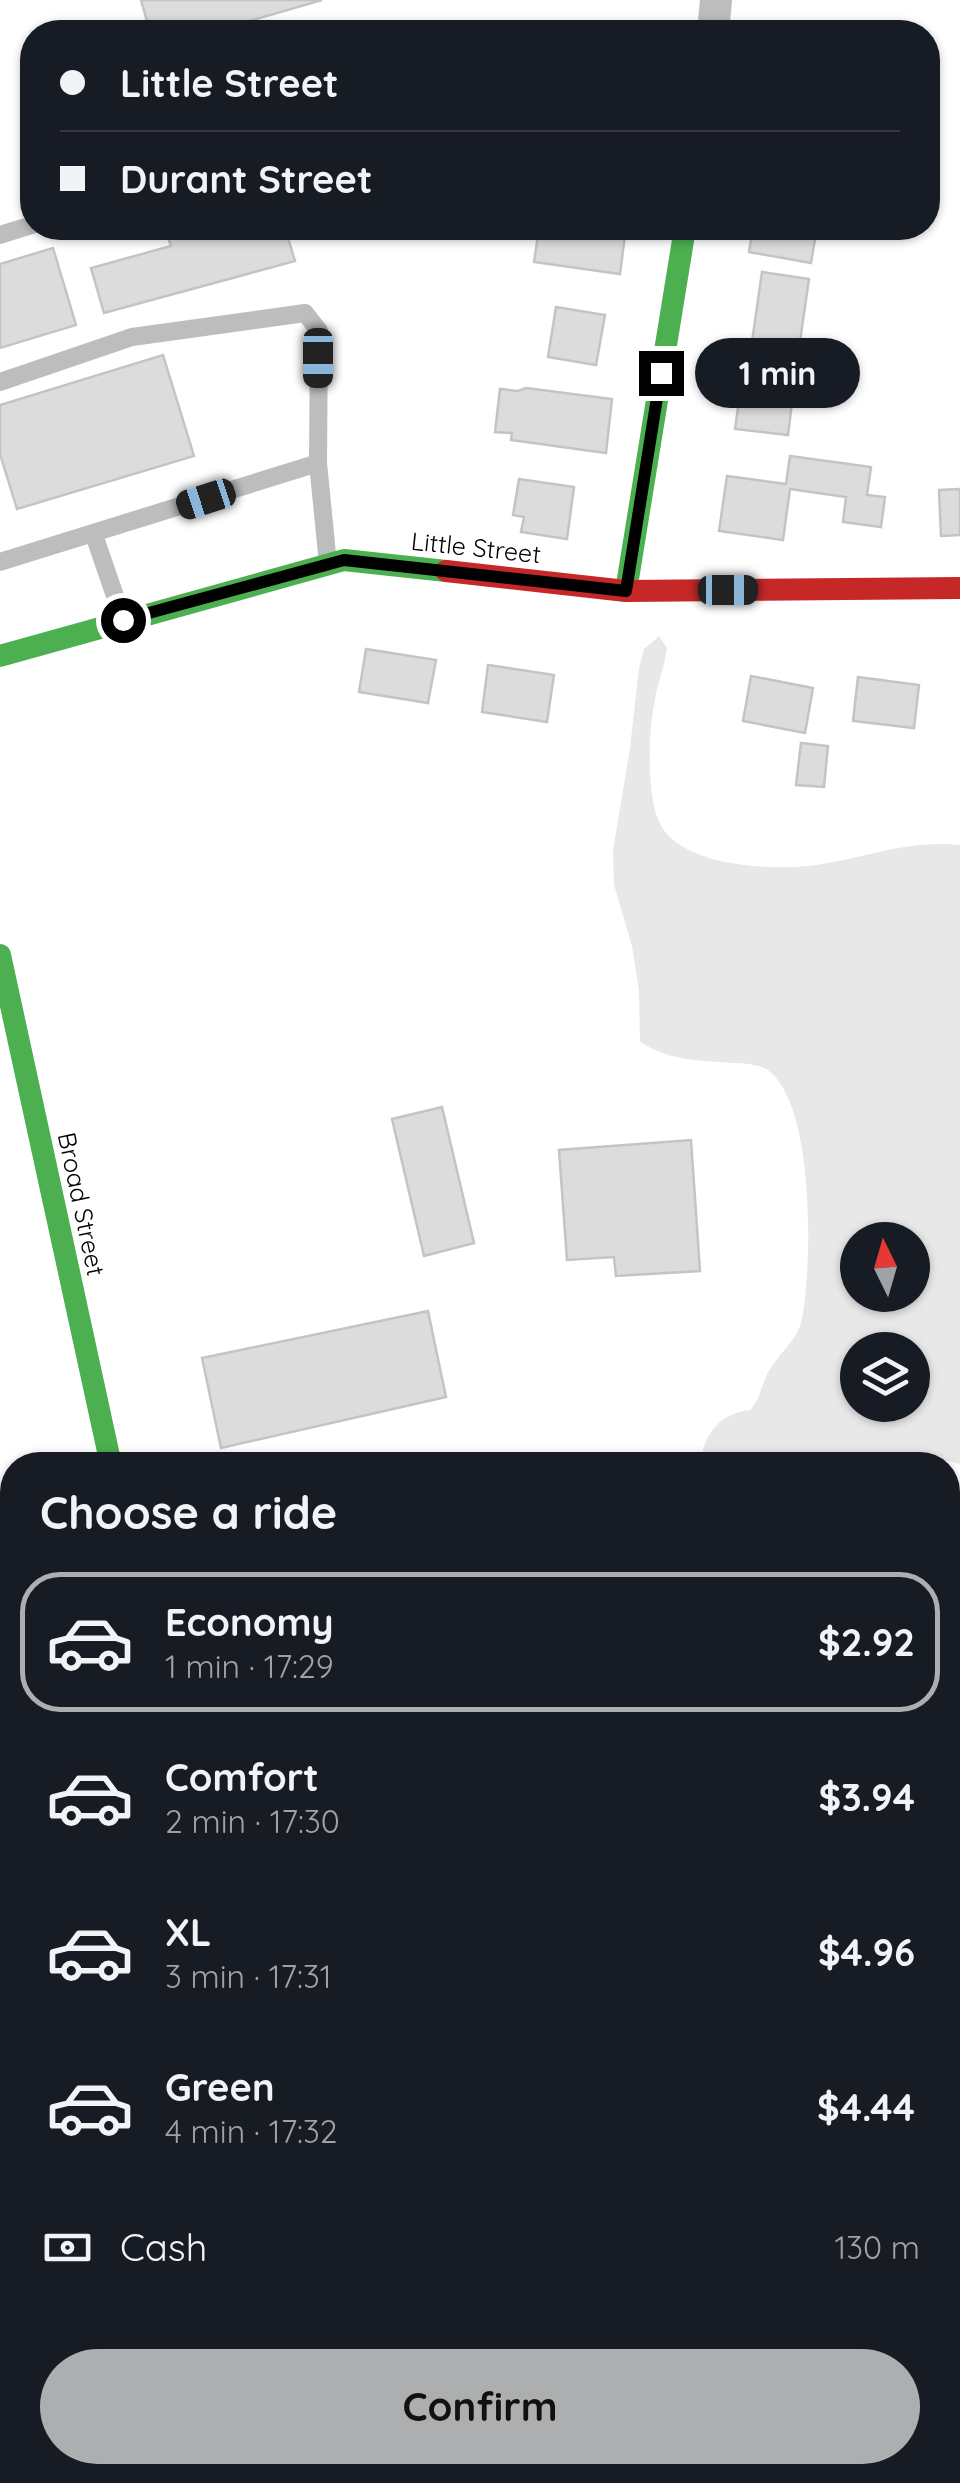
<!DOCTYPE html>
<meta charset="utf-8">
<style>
body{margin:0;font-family:Quicksand,sans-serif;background:#242831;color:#f1f3f6;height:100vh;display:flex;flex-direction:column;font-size:38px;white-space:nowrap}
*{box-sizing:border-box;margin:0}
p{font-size:32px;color:#9ea1a6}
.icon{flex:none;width:55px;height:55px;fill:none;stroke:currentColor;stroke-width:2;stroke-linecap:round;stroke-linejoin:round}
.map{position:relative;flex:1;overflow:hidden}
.sheet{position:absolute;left:0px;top:1452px;width:960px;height:1032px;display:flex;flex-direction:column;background:#171b24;border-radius:40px 40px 0 0;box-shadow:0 2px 8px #0004}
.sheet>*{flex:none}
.guide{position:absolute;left:20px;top:20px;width:920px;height:220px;border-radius:40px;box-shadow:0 2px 8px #0004;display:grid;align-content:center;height:220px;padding:0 40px;background:#171b24}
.needle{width:65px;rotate:355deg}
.fabs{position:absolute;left:840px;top:1222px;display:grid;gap:20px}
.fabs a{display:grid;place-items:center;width:90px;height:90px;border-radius:50%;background:#171b24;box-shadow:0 2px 8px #0004;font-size:50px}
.end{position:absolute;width:45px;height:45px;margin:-22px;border:12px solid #000;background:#fff;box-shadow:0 0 0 5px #fff}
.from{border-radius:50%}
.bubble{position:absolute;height:70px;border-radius:35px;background:#171b24;box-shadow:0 2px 8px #0004;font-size:32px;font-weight:800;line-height:70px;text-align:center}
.car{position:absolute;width:30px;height:60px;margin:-30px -15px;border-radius:12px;box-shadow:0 0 8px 2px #0007;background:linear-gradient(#222 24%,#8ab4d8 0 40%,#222 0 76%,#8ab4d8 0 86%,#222 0)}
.guide b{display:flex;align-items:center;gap:35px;height:95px;font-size:38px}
.guide b+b{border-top:2px solid #363941}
.guide i{width:25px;height:25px;background:#f1f3f6}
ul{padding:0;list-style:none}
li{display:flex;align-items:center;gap:30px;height:140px;margin:0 20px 15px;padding:0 20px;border:5px solid transparent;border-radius:40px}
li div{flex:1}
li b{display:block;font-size:38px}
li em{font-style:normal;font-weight:800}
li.on{border-color:#adaeaf}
li>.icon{width:90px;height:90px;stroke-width:1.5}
h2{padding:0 40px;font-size:45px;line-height:120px}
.pay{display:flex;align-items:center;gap:25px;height:110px;padding:0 40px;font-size:38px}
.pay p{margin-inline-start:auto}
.button{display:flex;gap:20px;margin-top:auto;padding:20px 40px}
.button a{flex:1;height:115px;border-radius:60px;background:#adaeaf;color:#111;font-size:40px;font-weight:800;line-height:115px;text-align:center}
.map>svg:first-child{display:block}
</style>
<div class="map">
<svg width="960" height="2483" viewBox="0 0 960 2483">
<rect width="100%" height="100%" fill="#fff"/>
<path fill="#e8e8e8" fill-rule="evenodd" d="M659 636 667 648C665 664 660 677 656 693 650 723 648 754 651 785 652 799 655 817 663 829 689 866 768 870 808 866 860 860 906 839 960 845V1464L935 1458 857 1452 805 1456 777 1465H701C702 1435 720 1413 750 1410 760 1399 760 1390 766 1377 775 1355 797 1343 802 1319 812 1266 816 1101 766 1069 757 1064 746 1064 736 1063 702 1061 670 1061 640 1042L639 991 632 946 614 885 613 851 630 748 639 668 644 649ZM912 1240V1295H858V1240ZM858 1350H912V1405H858Z
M948 2111H960V2483H783L846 2473 948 2472Z"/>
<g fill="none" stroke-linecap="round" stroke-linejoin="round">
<path stroke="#bababa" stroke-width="70" d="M948 2212 960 2220
M0 2308 12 2305"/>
</g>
<path fill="#dcdcdc" stroke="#c4c4c4" stroke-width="2.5" d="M141 0H322L212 32H150Z
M197 228H285L295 261 104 313 91 268 171 246 168 237Z
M539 228H626L620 274 534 262Z
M753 228H817L811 263 749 252Z
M53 248 76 325 0 348V264Z
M762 272 809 279 799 348 752 342Z
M556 307 605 315 596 365 548 357Z
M163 355 194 456 17 509 0 454V405Z
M742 380 794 387 788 435 735 429Z
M526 388 612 399 606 453 511 440 512 433 495 432 500 389 518 391Z
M790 456 871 467 867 495 885 497 881 527 843 522 846 497 790 489 783 540 719 531 727 476 786 484Z
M519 479 574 487 567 539 521 532 524 517 513 515Z
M960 489V535L941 536 939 490Z
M366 649 436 660 428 703 359 692Z
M488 665 554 675 547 722 482 712Z
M751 676 813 688 805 733 743 721Z
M858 677 919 685 914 728 853 721Z
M801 743 828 746 824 787 796 785Z
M442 1107 474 1243 424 1256 392 1119Z
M691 1140 700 1271 616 1276 614 1257 567 1260 559 1150Z
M428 1311 446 1397 221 1448 202 1358Z
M12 2175V2241L0 2244V2177Z
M88 2472H188L190 2483H68V2479L88 2476Z"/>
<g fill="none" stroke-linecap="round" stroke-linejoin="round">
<path stroke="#bdbdbd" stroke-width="18" d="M0 235 32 225
M0 382 132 337 305 313 319 331 318 463
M94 535 123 619
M0 562 318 463 328 564"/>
<path stroke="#bdbdbd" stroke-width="32" d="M713 32 716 0"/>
<path stroke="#4caf50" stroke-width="22" d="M626 591 685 228
M0 656 344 560 446 571
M0 955 111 1465
M328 2472 331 2483"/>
<path stroke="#c62828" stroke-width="22" d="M446 571 626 591 960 588"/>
</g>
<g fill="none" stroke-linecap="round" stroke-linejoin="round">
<path stroke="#000" stroke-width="12" d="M123 620 344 560 626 591 661 373"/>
</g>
<g text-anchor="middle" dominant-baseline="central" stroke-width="10" stroke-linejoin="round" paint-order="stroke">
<g font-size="25" fill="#000" stroke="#fff">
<text transform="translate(476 547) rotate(6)">Little Street</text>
<text transform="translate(82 1204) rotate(78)">Broad Street</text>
</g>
</g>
</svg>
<div class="fabs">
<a><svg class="needle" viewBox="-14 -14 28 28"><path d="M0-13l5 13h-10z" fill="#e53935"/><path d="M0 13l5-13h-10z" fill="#9ea1a6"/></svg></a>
<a><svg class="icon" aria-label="layers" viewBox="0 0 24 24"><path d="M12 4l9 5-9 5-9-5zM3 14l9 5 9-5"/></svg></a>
</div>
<i class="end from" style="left:123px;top:620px"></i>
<i class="end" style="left:661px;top:373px"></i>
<div class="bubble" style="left:695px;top:338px;width:165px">1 min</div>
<i class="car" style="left:318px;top:358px;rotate:180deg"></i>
<i class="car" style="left:206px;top:499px;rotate:252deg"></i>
<i class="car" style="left:728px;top:590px;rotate:90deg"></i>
<div class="guide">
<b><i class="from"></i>Little Street</b>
<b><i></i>Durant Street</b>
</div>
<section class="sheet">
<h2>Choose a ride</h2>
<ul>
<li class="on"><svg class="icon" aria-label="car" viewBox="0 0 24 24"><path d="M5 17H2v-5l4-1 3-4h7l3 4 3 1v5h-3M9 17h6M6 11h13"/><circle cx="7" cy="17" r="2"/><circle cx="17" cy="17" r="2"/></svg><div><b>Economy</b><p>1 min · 17:29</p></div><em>$2.92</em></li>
<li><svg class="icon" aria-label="car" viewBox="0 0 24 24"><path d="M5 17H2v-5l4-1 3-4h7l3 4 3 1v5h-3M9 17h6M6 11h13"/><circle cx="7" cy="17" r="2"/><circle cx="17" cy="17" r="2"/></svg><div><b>Comfort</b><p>2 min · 17:30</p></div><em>$3.94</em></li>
<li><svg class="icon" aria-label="car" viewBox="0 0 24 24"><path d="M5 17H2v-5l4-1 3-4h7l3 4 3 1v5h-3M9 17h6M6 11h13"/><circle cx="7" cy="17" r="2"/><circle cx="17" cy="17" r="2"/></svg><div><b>XL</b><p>3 min · 17:31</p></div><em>$4.96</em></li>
<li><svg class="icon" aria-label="car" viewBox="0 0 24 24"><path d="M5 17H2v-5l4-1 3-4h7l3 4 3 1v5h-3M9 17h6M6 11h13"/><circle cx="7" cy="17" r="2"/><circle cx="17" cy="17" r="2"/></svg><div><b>Green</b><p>4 min · 17:32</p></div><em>$4.44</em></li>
</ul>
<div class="pay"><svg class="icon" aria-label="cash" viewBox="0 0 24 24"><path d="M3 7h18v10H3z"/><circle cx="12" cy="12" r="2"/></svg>Cash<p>130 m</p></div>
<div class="button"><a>Confirm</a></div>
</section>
</div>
